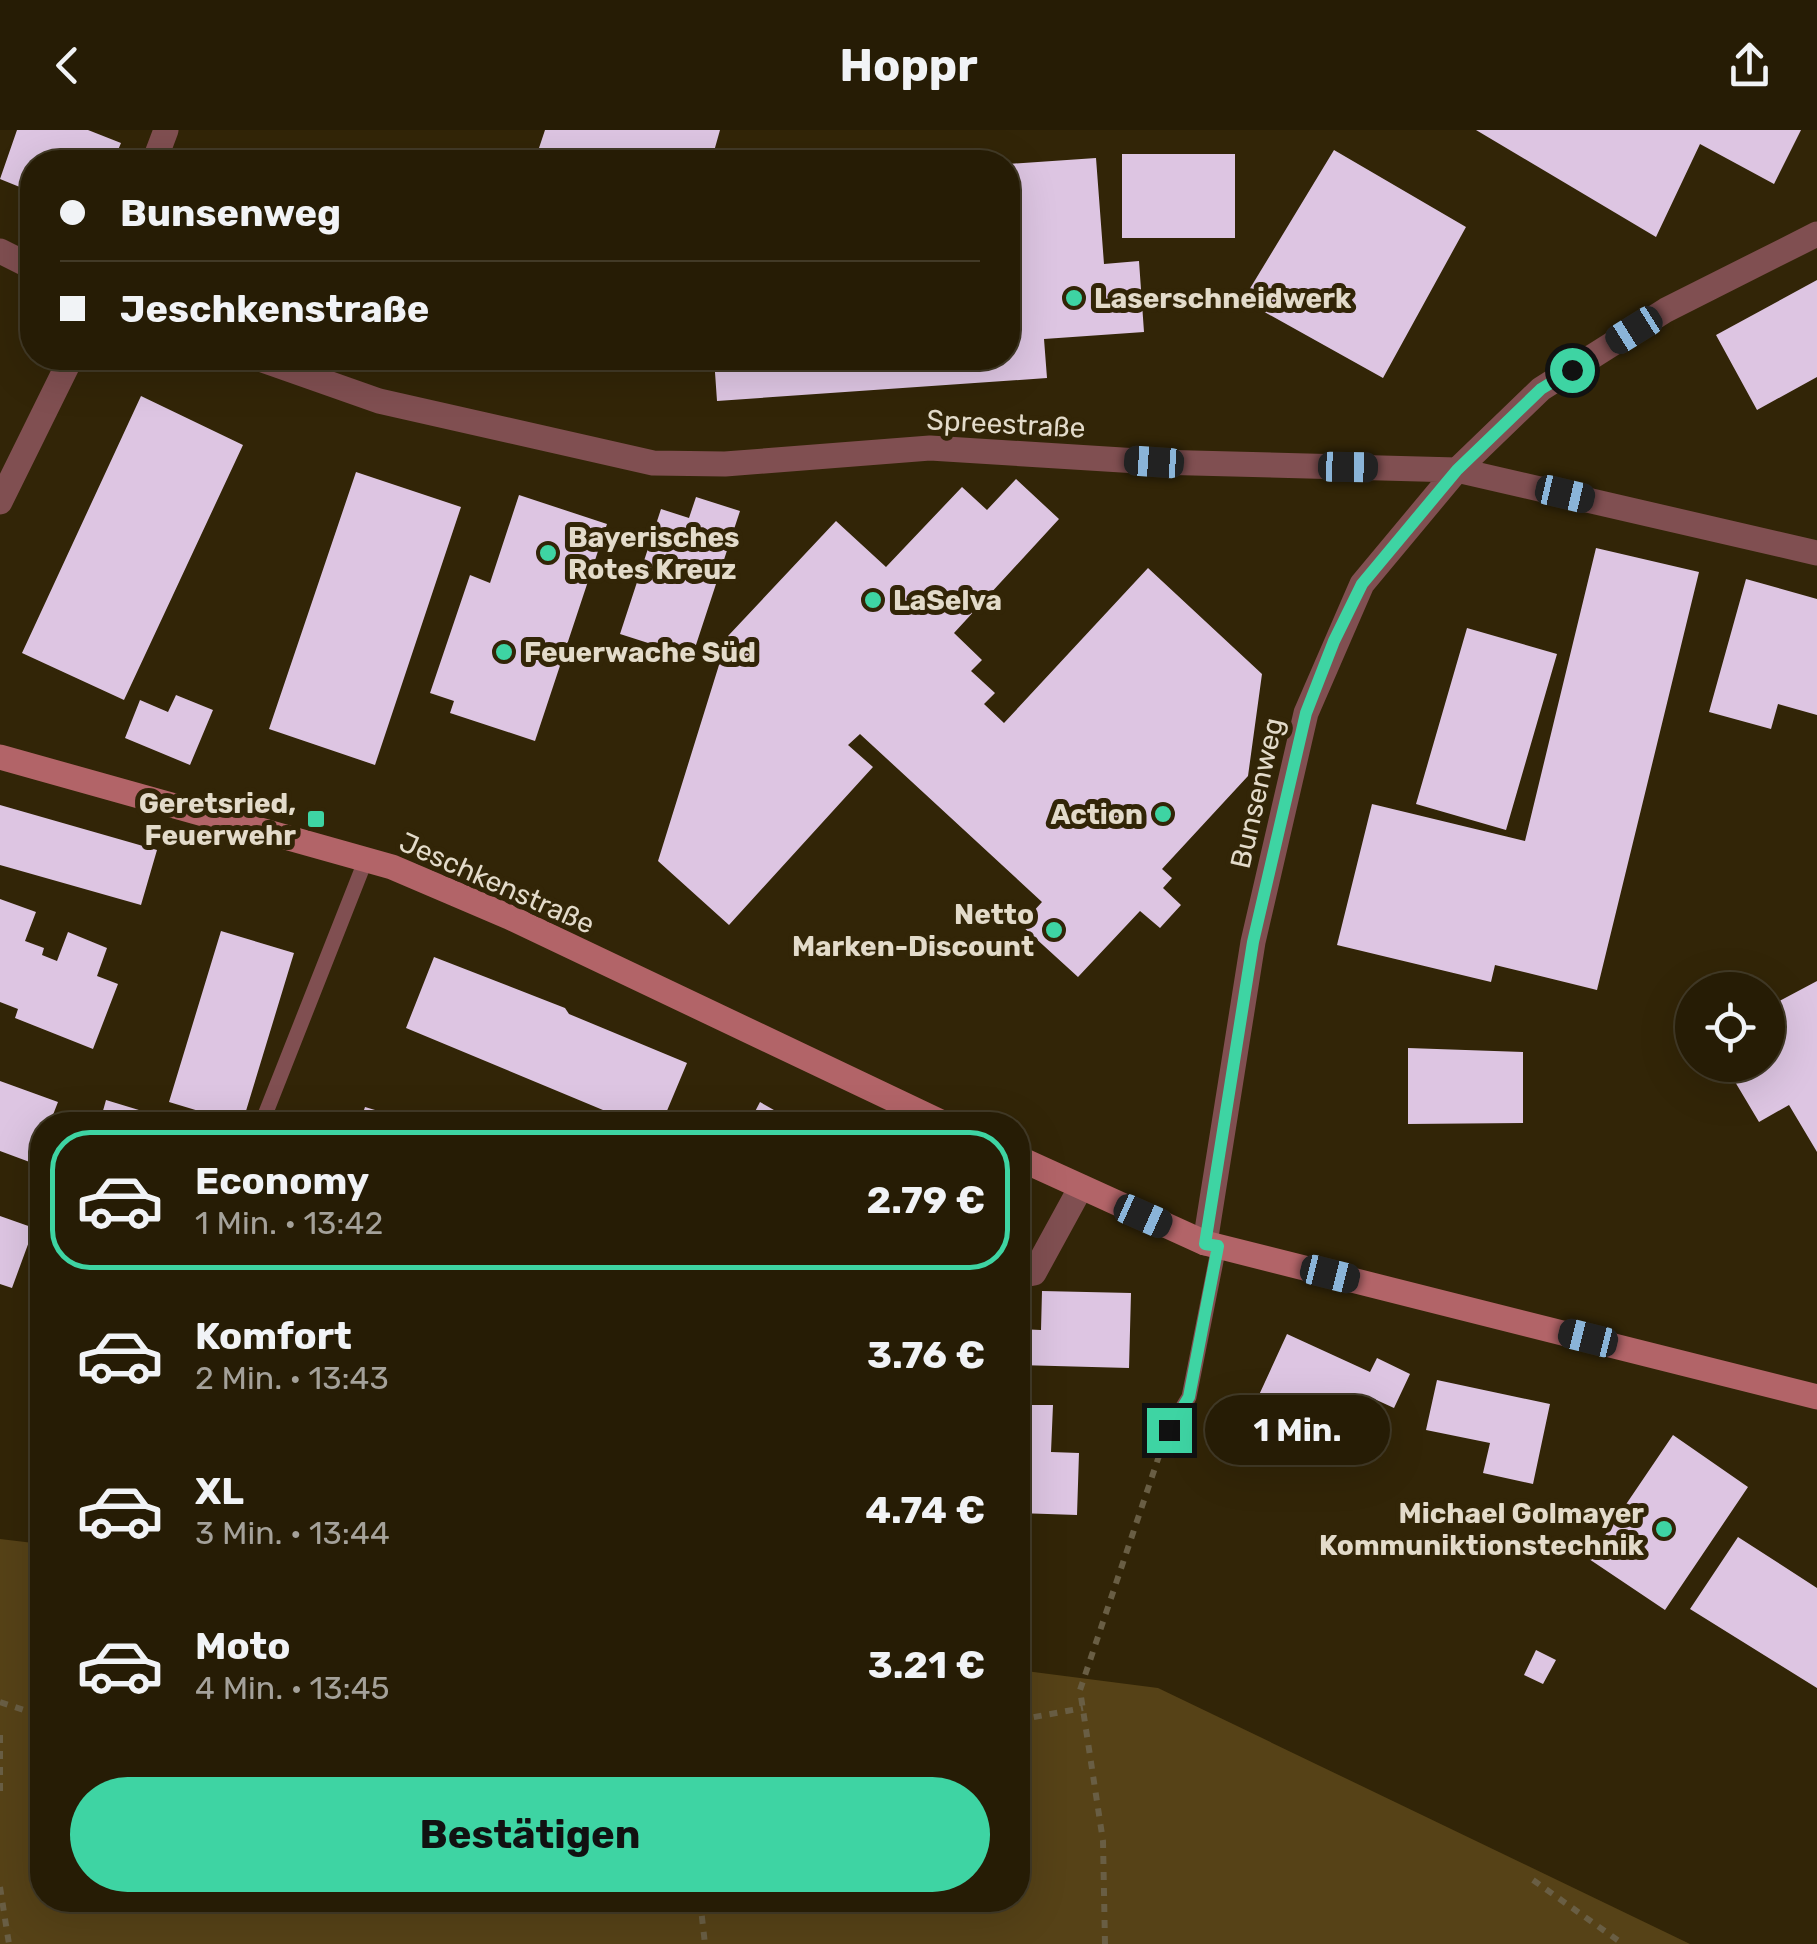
<!DOCTYPE html>
<html lang="de">
<meta charset="utf-8">
<style>
body{margin:0;font-family:Rubik,sans-serif;background:#2e250f;color:#f1f3f6;height:100vh;display:flex;flex-direction:column;font-size:38px;white-space:nowrap}
*{box-sizing:border-box;margin:0}
p{font-size:32px;color:#a4a19a}
.icon{flex:none;width:55px;height:55px;fill:none;stroke:currentColor;stroke-width:2;stroke-linecap:round;stroke-linejoin:round}
.map{position:relative;flex:1;overflow:hidden}
.drawer{position:absolute;left:30px;top:982px;width:1000px;height:800px;display:flex;flex-direction:column;background:#261c05;border-radius:40px;box-shadow:0 10px 40px #0002,0 0 0 2px #423a27}
.drawer>*{flex:none}
.guide{position:absolute;left:20px;top:20px;width:1000px;height:220px;border-radius:40px;box-shadow:0 10px 40px #0002,0 0 0 2px #423a27;display:grid;align-content:center;height:220px;padding:0 40px;background:#261c05}
.fabs{position:absolute;left:1675px;top:842px;display:grid;gap:20px}
.fabs a{display:grid;place-items:center;width:110px;height:110px;border-radius:50%;background:#261c05;box-shadow:0 10px 40px #0002,0 0 0 2px #423a27;font-size:50px}
.end{position:absolute;width:45px;height:45px;margin:-22px;border:12px solid #3ed4a3;background:#111;box-shadow:0 0 0 5px #111}
.from{border-radius:50%}
.bubble{position:absolute;height:70px;border-radius:35px;background:#261c05;box-shadow:0 10px 40px #0002,0 0 0 2px #423a27;font-size:32px;font-weight:700;line-height:70px;text-align:center}
.car{position:absolute;width:30px;height:60px;margin:-30px -15px;border-radius:12px;box-shadow:0 0 8px 2px #0007;background:linear-gradient(#222 24%,#8ab4d8 0 40%,#222 0 76%,#8ab4d8 0 86%,#222 0)}
.guide b{display:flex;align-items:center;gap:35px;height:95px;font-size:38px}
.guide b+b{border-top:2px solid #423a27}
.guide i{width:25px;height:25px;background:#f1f3f6}
ul{padding:18px 0 0;list-style:none}
li{display:flex;align-items:center;gap:30px;height:140px;margin:0 20px 15px;padding:0 20px;border:5px solid transparent;border-radius:40px}
li div{flex:1}
li b{display:block;font-size:38px}
li em{font-style:normal;font-weight:700}
li.active{border-color:#3ed4a3}
li>.icon{width:90px;height:90px;stroke-width:1.5}
.action{display:flex;gap:20px;margin-top:auto;padding:20px 40px}
.action a{flex:1;height:115px;border-radius:60px;background:#3ed4a3;color:#111;font-size:40px;font-weight:700;line-height:115px;text-align:center}
header{display:flex;justify-content:space-between;align-items:center;height:130px;padding:0 40px;background:#261c05;font-size:45px;font-weight:700}
.map>svg:first-child{display:block}
</style>
<header><svg class="icon" aria-label="back" viewBox="0 0 24 24"><path d="M15 5l-7 7 7 7"/></svg>Hoppr<svg class="icon" aria-label="share" viewBox="0 0 24 24"><path d="M12 15V3M7 8l5-5 5 5M5 13v7h14v-7"/></svg></header>
<div class="map">
<svg width="1817" height="1814" viewBox="0 0 1817 1814">
<rect width="100%" height="100%" fill="#322507"/>
<path fill="#564217" d="M0 1409 42 1414V1770H1018V1540L1158 1558 1690 1814H0Z"/>
<path fill="#ddc5e2" d="M17 0H88L121 13 113 32H32V62L0 49Z
M545 0H720L711 32H563L537 24Z
M1476 0H1801L1774 54 1700 14 1656 107Z
M1334 20 1466 97 1383 248 1243 170Z
M1122 24H1235V108H1122Z
M1096 28 1104 134 1139 131 1144 202 1044 209 1047 248 717 271 714 228H1008V34Z
M1817 150V247L1757 280 1716 205Z
M141 266 243 315 124 570 22 523Z
M356 342 461 377 375 635 269 599Z
M1016 349 1059 389 954 503 982 530 971 541 995 563 984 574 1004 593 1148 438 1262 544 1248 646 1162 739 1172 748 1163 758 1181 775 1160 798 1140 781 1078 847 1021 795 1042 772 860 604 848 615 873 637 729 795 658 731 728 506 836 391 886 437 962 357 987 380Z
M519 365 607 394 535 611 450 583 454 571 430 563 470 445 490 453Z
M696 367 740 381 692 527 620 504 661 379 689 388Z
M1596 418 1699 442 1597 860 1495 835 1491 852 1337 815 1372 674 1525 711Z
M1746 449 1817 469V585L1778 574 1771 599 1709 582Z
M1467 498 1557 524 1506 700 1416 674Z
M176 565 213 580 190 635 125 608 140 570 168 582Z
M0 675 157 720 141 775 0 735Z
M0 769 36 782 25 811 44 818 42 825 57 831 68 802 107 818 97 846 118 854 93 919 15 888 18 879 0 872Z
M221 801 294 823 242 994 169 972Z
M434 827 565 878 569 884 687 933 661 995H639L406 898Z
M1817 851V1022L1789 975 1759 992 1725 935H1768V877Z
M1408 918 1523 922V993L1408 994Z
M0 951 58 972 49 995H42V1013L35 1034 0 1021Z
M106 970 185 994V995H99Z
M760 972 781 984 800 995H748Z
M365 977 422 994 421 995H359Z
M0 1086 34 1098 12 1158 0 1154Z
M1042 1161 1131 1163 1129 1238 1018 1235V1199L1041 1200Z
M1287 1204 1370 1242 1377 1228 1410 1244 1394 1278 1370 1267 1345 1320 1253 1278Z
M1437 1250 1550 1274 1533 1354 1483 1343 1490 1313 1426 1300Z
M1022 1275H1053L1051 1322 1079 1323 1077 1385 1018 1383Z
M1673 1305 1748 1357 1665 1480 1589 1429Z
M1738 1407 1817 1458V1558L1690 1479Z
M1536 1520 1556 1530 1543 1554 1524 1545Z"/>
<g fill="none" stroke-linecap="round" stroke-linejoin="round">
<path stroke="#695e44" stroke-width="6" stroke-dasharray="8 8" stroke-linecap="butt" d="M0 1572 42 1586
M1018 1590 1083 1578
M0 1605V1668
M1533 1750 1623 1814
M0 1757 9 1814
M700 1770 705 1814
M1105 1814 1103 1711 1080 1560 1161 1320"/>
<path stroke="#804f51" stroke-width="15" d="M261 995 366 729
M1169 1300 1189 1267 1219 1116"/>
<path stroke="#804f51" stroke-width="25" d="M154 32 166 0
M0 121 32 137
M257 228 379 271 653 333 725 334 930 318 1154 332 1457 340 1817 423
M0 372 71 228
M1205 1113 1253 812 1306 583 1362 454 1457 340 1541 259 1666 180 1817 104
M1018 1146 1034 1143 1081 1057"/>
<path stroke="#b26468" stroke-width="25" d="M0 627 392 737 509 787 947 995
M1018 1028 1205 1113 1817 1267"/>
</g>
<g fill="none" stroke-linecap="round" stroke-linejoin="round">
<path stroke="#3ed4a3" stroke-width="12" d="M1169 1300 1189 1267 1218 1116 1205 1114 1253 812 1306 583 1334 511 1362 454 1457 340 1541 259 1572 240"/>
</g>
<g fill="#3ed4a3" stroke="#322507" stroke-width="4">
<circle cx="1074" cy="168" r="10"/>
<circle cx="548" cy="423" r="10"/>
<circle cx="873" cy="470" r="10"/>
<circle cx="504" cy="522" r="10"/>
<circle cx="1163" cy="684" r="10"/>
<rect x="306" y="679" width="20" height="20" rx="5"/>
<circle cx="1054" cy="800" r="10"/>
<circle cx="1664" cy="1399" r="10"/>
</g>
<g text-anchor="middle" dominant-baseline="central" stroke-width="10" stroke-linejoin="round" paint-order="stroke">
<g font-size="28" font-weight="bold" fill="#e3dbca" stroke="#322507" text-anchor="start">
<text x="1094" y="168">Laserschneidwerk</text>
<text x="568" y="407">Bayerisches<tspan x="568" dy="32">Rotes Kreuz</tspan></text>
<text x="893" y="470">LaSelva</text>
<text x="524" y="522">Feuerwache Süd</text>
<text x="296" y="673" text-anchor="end">Geretsried,<tspan x="296" dy="32">Feuerwehr</tspan></text>
<text x="1143" y="684" text-anchor="end">Action</text>
<text x="1034" y="784" text-anchor="end">Netto<tspan x="1034" dy="32">Marken-Discount</tspan></text>
<text x="1644" y="1383" text-anchor="end">Michael Golmayer<tspan x="1644" dy="32">Kommuniktionstechnik</tspan></text>
</g>
<g font-size="28" fill="#e3dbca" stroke="#322507">
<text transform="translate(1006 294) rotate(3)">Spreestraße</text>
<text transform="translate(1257 663) rotate(-77)">Bunsenweg</text>
<text transform="translate(497 753) rotate(24)">Jeschkenstraße</text>
</g>
</g>
</svg>
<div class="fabs">
<a><svg class="icon" aria-label="locate" viewBox="0 0 24 24"><circle cx="12" cy="12" r="6"/><path d="M12 2v4M12 18v4M2 12h4M18 12h4"/></svg></a>
</div>
<i class="end from" style="left:1572px;top:240px"></i>
<i class="end" style="left:1169px;top:1300px"></i>
<div class="bubble" style="left:1205px;top:1265px;width:185px">1 Min.</div>
<i class="car" style="left:1634px;top:200px;rotate:238deg"></i>
<i class="car" style="left:1154px;top:332px;rotate:274deg"></i>
<i class="car" style="left:1348px;top:337px;rotate:91deg"></i>
<i class="car" style="left:1565px;top:364px;rotate:103deg"></i>
<i class="car" style="left:1143px;top:1086px;rotate:114deg"></i>
<i class="car" style="left:1330px;top:1144px;rotate:104deg"></i>
<i class="car" style="left:1588px;top:1208px;rotate:284deg"></i>
<div class="guide">
<b><i class="from"></i>Bunsenweg</b>
<b><i></i>Jeschkenstraße</b>
</div>
<section class="drawer">
<ul>
<li class="active"><svg class="icon" aria-label="car" viewBox="0 0 24 24"><path d="M5 17H2v-5l4-1 3-4h7l3 4 3 1v5h-3M9 17h6M6 11h13"/><circle cx="7" cy="17" r="2"/><circle cx="17" cy="17" r="2"/></svg><div><b>Economy</b><p>1 Min. · 13:42</p></div><em>2.79 €</em></li>
<li><svg class="icon" aria-label="car" viewBox="0 0 24 24"><path d="M5 17H2v-5l4-1 3-4h7l3 4 3 1v5h-3M9 17h6M6 11h13"/><circle cx="7" cy="17" r="2"/><circle cx="17" cy="17" r="2"/></svg><div><b>Komfort</b><p>2 Min. · 13:43</p></div><em>3.76 €</em></li>
<li><svg class="icon" aria-label="car" viewBox="0 0 24 24"><path d="M5 17H2v-5l4-1 3-4h7l3 4 3 1v5h-3M9 17h6M6 11h13"/><circle cx="7" cy="17" r="2"/><circle cx="17" cy="17" r="2"/></svg><div><b>XL</b><p>3 Min. · 13:44</p></div><em>4.74 €</em></li>
<li><svg class="icon" aria-label="car" viewBox="0 0 24 24"><path d="M5 17H2v-5l4-1 3-4h7l3 4 3 1v5h-3M9 17h6M6 11h13"/><circle cx="7" cy="17" r="2"/><circle cx="17" cy="17" r="2"/></svg><div><b>Moto</b><p>4 Min. · 13:45</p></div><em>3.21 €</em></li>
</ul>
<div class="action"><a>Bestätigen</a></div>
</section>
</div>
